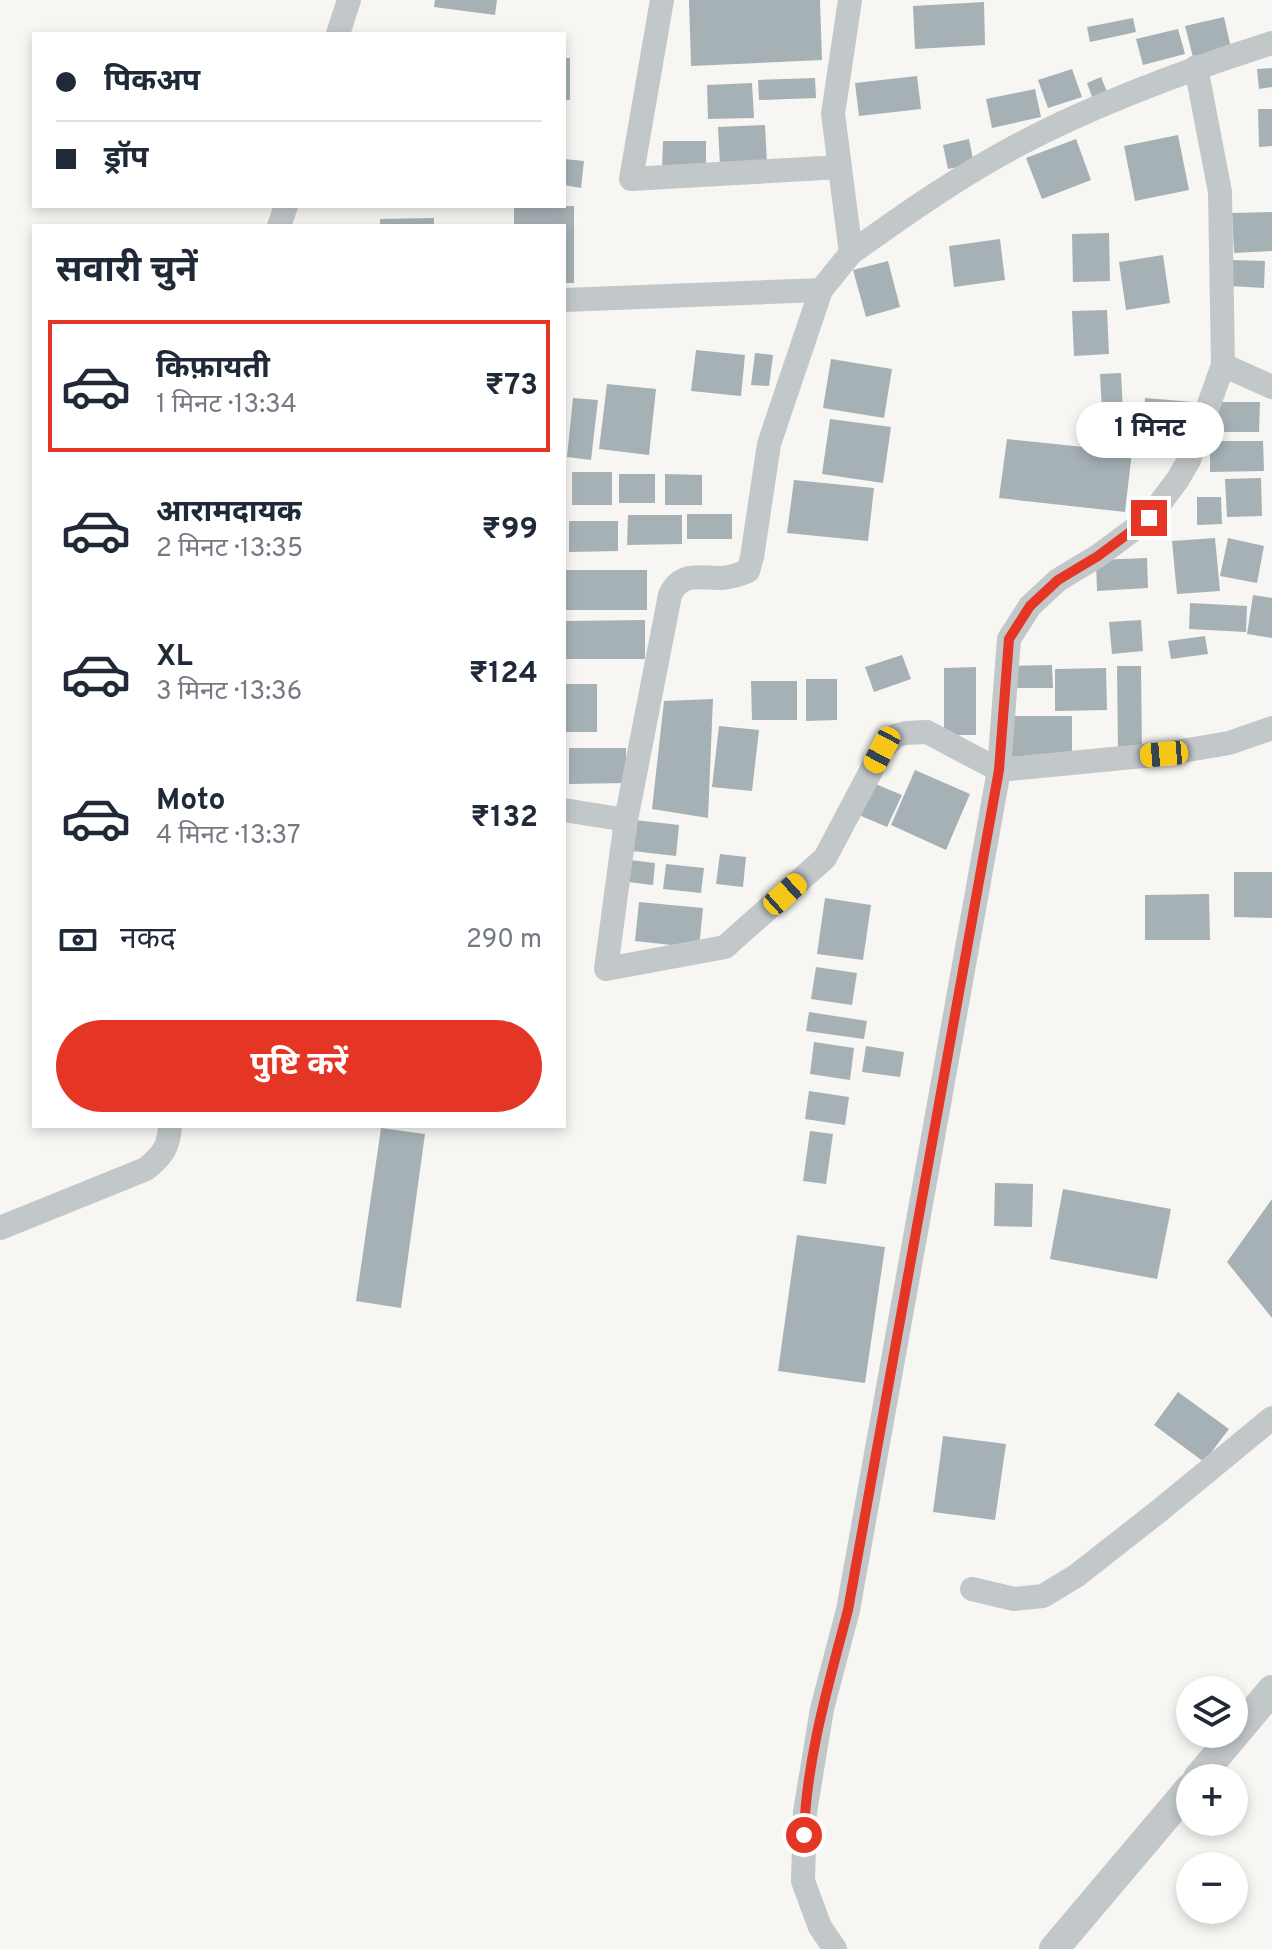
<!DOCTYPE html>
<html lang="hi">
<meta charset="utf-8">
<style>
body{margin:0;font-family:Overpass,"Noto Sans Devanagari",sans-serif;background:#f6f6f7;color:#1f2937;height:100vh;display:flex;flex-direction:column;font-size:30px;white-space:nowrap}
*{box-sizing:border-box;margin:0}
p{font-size:26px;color:#747a83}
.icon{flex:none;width:44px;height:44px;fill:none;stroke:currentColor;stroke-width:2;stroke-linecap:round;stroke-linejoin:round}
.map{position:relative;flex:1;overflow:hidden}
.drawer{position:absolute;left:32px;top:224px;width:534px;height:904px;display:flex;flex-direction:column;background:#fff;border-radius:0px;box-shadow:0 4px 12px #0003}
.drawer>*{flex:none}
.top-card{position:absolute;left:32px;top:32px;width:534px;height:176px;border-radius:0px;box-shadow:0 4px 12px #0003;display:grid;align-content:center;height:176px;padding:0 24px;background:#fff}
.buttons{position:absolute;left:1176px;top:1676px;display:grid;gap:16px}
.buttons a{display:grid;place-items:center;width:72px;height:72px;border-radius:50%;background:#fff;box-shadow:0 4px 12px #0003;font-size:40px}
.end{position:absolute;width:36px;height:36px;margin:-18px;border:10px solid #e53625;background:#fff;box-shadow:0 0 0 4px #fff}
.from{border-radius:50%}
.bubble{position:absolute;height:56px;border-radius:28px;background:#fff;box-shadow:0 4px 12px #0003;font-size:26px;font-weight:700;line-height:56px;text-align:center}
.car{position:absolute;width:24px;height:48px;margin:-24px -12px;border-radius:10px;box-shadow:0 0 6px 2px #0007;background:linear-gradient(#f5c518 24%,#345 0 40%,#f5c518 0 76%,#345 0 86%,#f5c518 0)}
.top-card b{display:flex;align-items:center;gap:28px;height:76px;font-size:30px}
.top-card b+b{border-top:2px solid #e0e1e3}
.top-card i{width:20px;height:20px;background:#1f2937}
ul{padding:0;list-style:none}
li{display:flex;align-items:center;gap:24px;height:132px;margin:0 16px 12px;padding:0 8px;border:4px solid transparent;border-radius:0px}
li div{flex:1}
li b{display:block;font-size:30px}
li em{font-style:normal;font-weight:700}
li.active{border-color:#e53625}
li>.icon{width:72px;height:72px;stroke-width:1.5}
h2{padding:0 24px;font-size:36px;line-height:96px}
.pay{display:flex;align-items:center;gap:20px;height:88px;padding:0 24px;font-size:30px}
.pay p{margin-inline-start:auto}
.button{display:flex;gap:16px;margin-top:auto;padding:16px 24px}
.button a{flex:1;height:92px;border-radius:48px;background:#e53625;color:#fff;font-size:32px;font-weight:700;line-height:92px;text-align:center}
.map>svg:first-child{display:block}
</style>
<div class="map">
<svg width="1272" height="1949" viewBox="0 0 1272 1949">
<rect width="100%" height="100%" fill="#f7f6f3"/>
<path fill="#a6b1b5" d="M435 0H497L495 15 434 7Z
M689 0H820L822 60 691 66Z
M984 2 985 45 915 49 913 6Z
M1224 17 1231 48 1193 57 1185 26Z
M1133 18 1136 32 1090 42 1087 27Z
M1178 29 1185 54 1143 65 1136 39Z
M564 58H570V100H564Z
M1272 68V87L1259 89 1257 69Z
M1072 69 1082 97 1048 108 1038 80Z
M917 76 921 109 859 116 855 83Z
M1101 77 1110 99 1095 105 1087 83Z
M815 78 816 98 759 100 758 80Z
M752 83 754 118 708 119 707 85Z
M1035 89 1041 117 992 128 986 99Z
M1258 109H1272V146L1259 147Z
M765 125 767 164 720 166 718 127Z
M1178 135 1189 190 1135 201 1124 146Z
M969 139 974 164 948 169 943 145Z
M1076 139 1091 180 1042 199 1026 158Z
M663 141H706V168H662Z
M564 159 584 161 581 188 564 185Z
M514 206H574V283H564V226H514Z
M1272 212V251L1234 253 1232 213Z
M434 218V226H380V219Z
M1109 233 1110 281 1073 282 1072 234Z
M1000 239 1005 280 954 287 949 246Z
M1163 255 1170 303 1126 310 1119 262Z
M1231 260 1265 261 1264 288 1230 286Z
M888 261 900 307 866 317 853 270Z
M1107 310 1109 354 1074 356 1072 311Z
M696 350 745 355 741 396 691 391Z
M755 353 773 355 769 386 751 385Z
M831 359 892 369 884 418 823 408Z
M1121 373 1124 430 1103 431 1100 374Z
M607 384 656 389 649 455 599 449Z
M573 398 598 400 591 460 567 457Z
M1145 398 1194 402 1190 446 1142 442Z
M1212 402H1260L1259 432H1212Z
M830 419 891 427 883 483 822 474Z
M1007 439 1132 452 1125 512 999 498Z
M1210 441H1263L1264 471 1210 472Z
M572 472H612V505H572Z
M619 474H655V503H619Z
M665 474 702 475V505H665Z
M1261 478 1262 516 1227 517 1225 479Z
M794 480 874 488 868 541 787 533Z
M1197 497H1221L1222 524 1197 525Z
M687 514H732V539H687Z
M628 515H682V544L627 545Z
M569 521H618V551L569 552Z
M1215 538 1220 591 1177 594 1172 541Z
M1228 538 1264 546 1257 583 1220 576Z
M1147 558 1148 588 1097 591 1096 560Z
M564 570H647V610H564Z
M1253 595 1272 598V638L1247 634Z
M1190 603 1247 606 1246 632 1189 629Z
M645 620V659H565V621Z
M1141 620 1143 651 1112 654 1109 622Z
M1205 636 1208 654 1171 659 1168 641Z
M902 655 911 679 874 692 865 667Z
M1052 665 1053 688H1009V666Z
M1117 666H1141L1142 752H1118Z
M976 667V735H944V668Z
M1106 668 1107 710 1055 711V669Z
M806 679H837V720L806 721Z
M751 681H797V720H752Z
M564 684H597V732H564Z
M713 699 708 818 652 809 664 701Z
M1011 716H1072V758L1010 759Z
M719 726 759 730 752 791 712 787Z
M569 748H626V783L569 784Z
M915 770 970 794 946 850 891 825Z
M873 783 902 795 887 827 859 815Z
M635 820 679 825 676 856 632 851Z
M720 854 746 857 743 887 716 884Z
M630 860 655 863 653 885 628 882Z
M666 864 704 868 701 893 663 889Z
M1234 872H1272V918L1234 917Z
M1209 894 1210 940H1145V895Z
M825 898 871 905 863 960 817 954Z
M639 902 703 908 699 948 635 941Z
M816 967 857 973 852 1005 811 999Z
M809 1012 867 1021 864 1039 806 1031Z
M814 1042 854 1048 850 1080 810 1074Z
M866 1046 904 1052 900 1077 862 1072Z
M809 1091 849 1097 845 1125 805 1119Z
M381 1128 425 1134 401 1308 356 1301Z
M810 1131 833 1134 826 1184 803 1181Z
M995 1183 1033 1184 1032 1227 994 1226Z
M1063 1189 1171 1209 1157 1279 1050 1259Z
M1272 1199V1318L1227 1262Z
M797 1235 885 1247 865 1383 778 1371Z
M1178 1392 1229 1429 1204 1462 1154 1425Z
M943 1436 1006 1444 995 1520 933 1512Z"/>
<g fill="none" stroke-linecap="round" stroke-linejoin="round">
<path stroke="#c2c7c9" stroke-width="24" d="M662 0 631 179 840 167
M850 0 833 114 851 253 821 290 769 444 752 557 748 571C739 575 731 577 722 578 701 578 681 571 670 595L626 820 606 969 725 947 825 858 882 750 895 736 906 733 927 732 999 770 1164 754 1229 743 1272 728
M338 34 349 0
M279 226 286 206
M851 253C904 215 958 177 1016 146 1097 103 1184 71 1272 43
M564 300 821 290
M1223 365 1272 387
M564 810 626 820
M0 1228 146 1169C162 1156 169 1147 170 1126
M972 1589 1014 1599 1043 1596 1076 1576 1159 1511 1272 1418
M835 1949 820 1927 803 1881 805 1812 822 1709 848 1610 999 770 1009 639 1030 606 1058 580 1098 556 1149 518 1178 479 1189 460 1223 365 1220 192 1196 67"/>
<path stroke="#c2c7c9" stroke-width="30" d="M1198 1778 1272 1690
M1054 1949 1190 1788"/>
</g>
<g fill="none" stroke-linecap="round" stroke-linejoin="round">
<path stroke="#e53625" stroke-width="10" d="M804 1835C806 1760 829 1682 848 1610L999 770 1009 639 1030 606 1058 580 1098 556 1149 518"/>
</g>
</svg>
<div class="buttons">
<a><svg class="icon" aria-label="layers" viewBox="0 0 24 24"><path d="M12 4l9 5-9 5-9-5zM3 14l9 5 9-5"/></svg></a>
<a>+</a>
<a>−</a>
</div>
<i class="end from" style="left:804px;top:1835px"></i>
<i class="end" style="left:1149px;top:518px"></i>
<div class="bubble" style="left:1076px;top:402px;width:148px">1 मिनट</div>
<i class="car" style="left:882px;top:750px;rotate:208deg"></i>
<i class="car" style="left:1164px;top:754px;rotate:265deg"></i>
<i class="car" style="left:785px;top:894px;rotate:48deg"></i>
<div class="top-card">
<b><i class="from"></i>पिकअप</b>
<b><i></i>ड्रॉप</b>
</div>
<section class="drawer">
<h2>सवारी चुनें</h2>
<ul>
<li class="active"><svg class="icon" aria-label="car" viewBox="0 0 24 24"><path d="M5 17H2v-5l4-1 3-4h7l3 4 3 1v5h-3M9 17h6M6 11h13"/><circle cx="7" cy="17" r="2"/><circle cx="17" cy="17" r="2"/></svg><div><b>किफ़ायती</b><p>1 मिनट · 13:34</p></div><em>₹73</em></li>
<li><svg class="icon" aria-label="car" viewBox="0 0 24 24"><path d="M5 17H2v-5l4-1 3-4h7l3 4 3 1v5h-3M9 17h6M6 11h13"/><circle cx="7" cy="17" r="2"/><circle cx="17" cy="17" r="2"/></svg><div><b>आरामदायक</b><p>2 मिनट · 13:35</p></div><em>₹99</em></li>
<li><svg class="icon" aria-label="car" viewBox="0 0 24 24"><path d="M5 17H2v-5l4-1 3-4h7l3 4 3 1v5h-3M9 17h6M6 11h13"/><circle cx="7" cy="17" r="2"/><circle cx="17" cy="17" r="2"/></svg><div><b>XL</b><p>3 मिनट · 13:36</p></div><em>₹124</em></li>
<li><svg class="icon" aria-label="car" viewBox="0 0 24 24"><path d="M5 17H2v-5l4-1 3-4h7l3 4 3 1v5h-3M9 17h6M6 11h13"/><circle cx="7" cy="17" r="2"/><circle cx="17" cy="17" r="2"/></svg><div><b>Moto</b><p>4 मिनट · 13:37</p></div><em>₹132</em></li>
</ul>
<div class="pay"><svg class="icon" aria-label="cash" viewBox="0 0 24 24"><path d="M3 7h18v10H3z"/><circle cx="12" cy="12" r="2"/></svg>नकद<p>290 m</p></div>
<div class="button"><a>पुष्टि करें</a></div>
</section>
</div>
